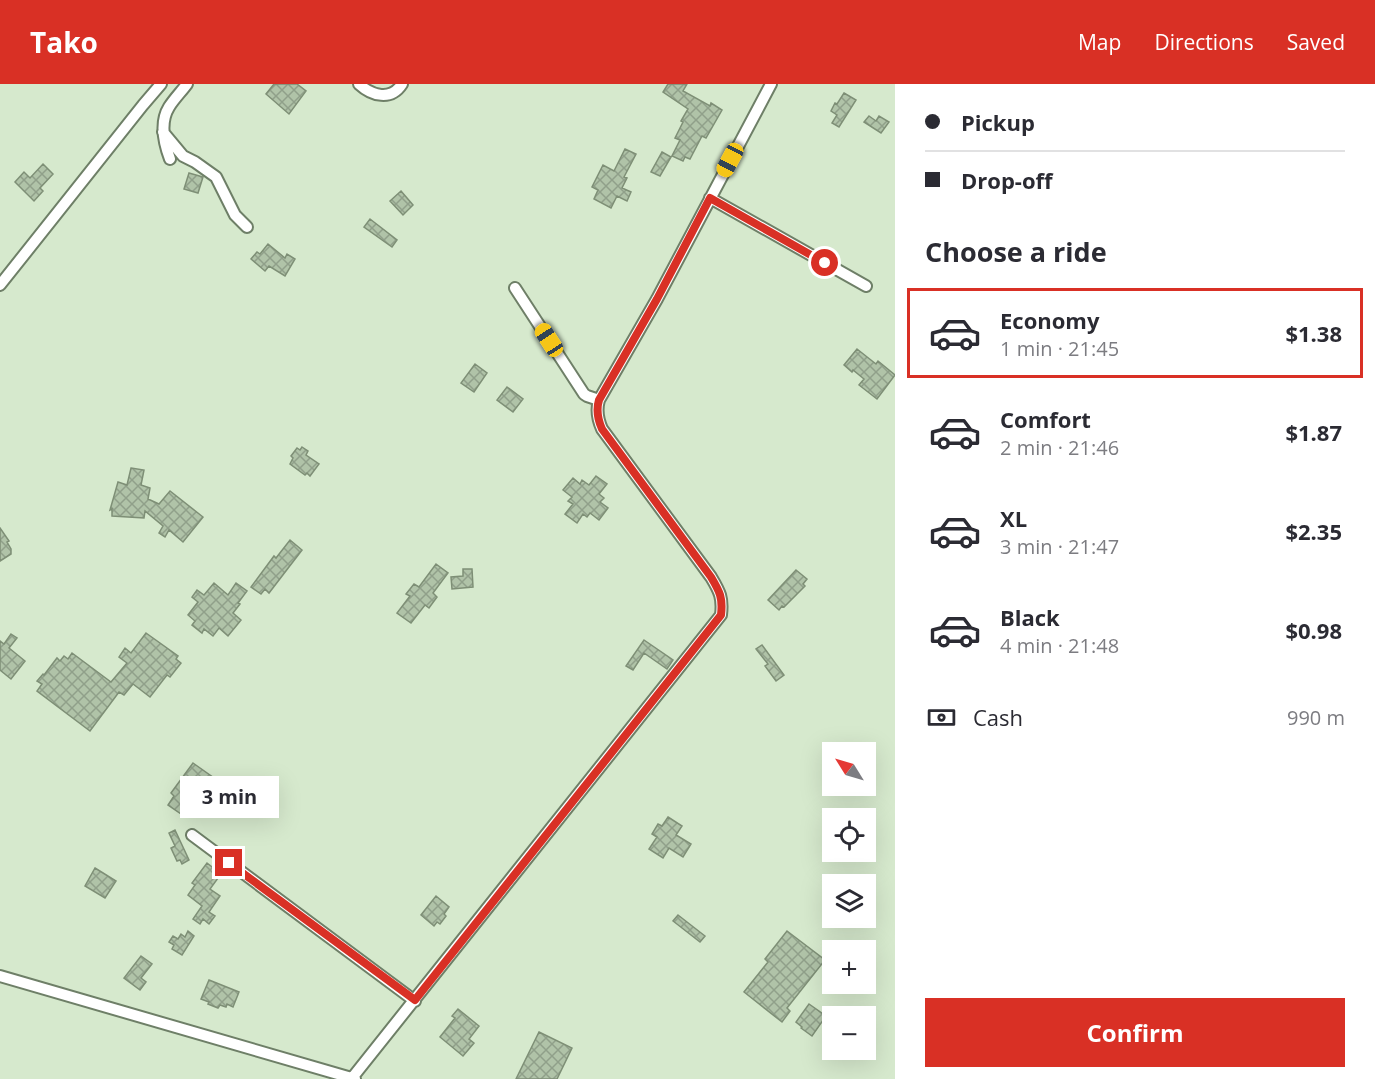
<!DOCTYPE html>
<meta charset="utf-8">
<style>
body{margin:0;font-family:"Open Sans",sans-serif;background:#f2f2f3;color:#2b2b33;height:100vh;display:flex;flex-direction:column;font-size:22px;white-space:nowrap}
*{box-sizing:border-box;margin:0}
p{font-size:20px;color:#7c7c81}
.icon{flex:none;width:33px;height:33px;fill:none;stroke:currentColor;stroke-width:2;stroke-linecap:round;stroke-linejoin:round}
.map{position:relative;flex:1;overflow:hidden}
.side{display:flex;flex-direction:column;background:#fff;width:480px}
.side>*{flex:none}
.banner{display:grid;align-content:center;height:132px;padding:0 30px;background:#fff}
.needle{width:39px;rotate:307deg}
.controls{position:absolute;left:822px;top:658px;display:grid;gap:12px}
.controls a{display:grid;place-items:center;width:54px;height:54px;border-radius:0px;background:#fff;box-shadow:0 6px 24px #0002;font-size:30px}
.end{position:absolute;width:27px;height:27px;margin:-14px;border:8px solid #d93025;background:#fff;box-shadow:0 0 0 3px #fff}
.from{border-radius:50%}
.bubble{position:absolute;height:42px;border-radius:0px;background:#fff;box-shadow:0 6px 24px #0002;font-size:20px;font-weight:700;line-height:42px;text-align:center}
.car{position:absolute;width:18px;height:36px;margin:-18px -9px;border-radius:8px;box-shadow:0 0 4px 2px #0007;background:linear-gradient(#f5c518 24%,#345 0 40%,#f5c518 0 76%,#345 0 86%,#f5c518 0)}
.banner b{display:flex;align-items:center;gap:21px;height:57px;font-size:22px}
.banner b+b{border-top:2px solid #e1e1e2}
.banner i{width:15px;height:15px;background:#2b2b33}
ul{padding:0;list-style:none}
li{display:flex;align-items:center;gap:18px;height:90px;margin:0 12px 9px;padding:0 18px;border:3px solid transparent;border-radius:0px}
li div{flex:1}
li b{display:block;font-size:22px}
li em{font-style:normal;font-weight:700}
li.active{border-color:#d93025}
li>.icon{width:54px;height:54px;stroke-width:1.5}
h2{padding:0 30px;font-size:27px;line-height:72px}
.pay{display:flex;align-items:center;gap:15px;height:66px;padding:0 30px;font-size:22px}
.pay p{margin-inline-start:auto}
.button{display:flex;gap:12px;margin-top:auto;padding:12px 30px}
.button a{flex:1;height:69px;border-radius:0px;background:#d93025;color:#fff;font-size:24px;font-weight:700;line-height:69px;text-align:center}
header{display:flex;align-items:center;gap:36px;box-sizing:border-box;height:84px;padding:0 30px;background:#d93025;color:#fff}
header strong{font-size:28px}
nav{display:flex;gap:33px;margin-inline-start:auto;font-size:21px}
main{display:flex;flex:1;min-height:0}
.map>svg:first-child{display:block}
</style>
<header>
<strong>Tako</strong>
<nav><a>Map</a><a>Directions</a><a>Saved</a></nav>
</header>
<main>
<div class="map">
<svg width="895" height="995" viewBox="0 0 895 995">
<defs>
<pattern id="building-cross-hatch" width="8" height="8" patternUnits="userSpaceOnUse" patternTransform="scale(1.5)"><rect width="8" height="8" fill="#b0c3a8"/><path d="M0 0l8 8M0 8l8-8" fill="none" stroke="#90a08a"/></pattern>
</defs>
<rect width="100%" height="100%" fill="#d6e9cd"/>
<path fill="url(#building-cross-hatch)" stroke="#7e8f76" stroke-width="1.5" d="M274 0H297L306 7 289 30 266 10Z
M668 0H687L683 7 710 22 711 19 722 26 706 54 702 52 690 75 685 73 683 77 672 72 680 56 675 54 683 38 681 37 688 25 663 8Z
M844 9 856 16 839 43 832 39 837 31 831 27 835 19 837 20Z
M869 32 876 37 879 32 889 38 881 49 864 38Z
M625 65 636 70 624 93 627 94 622 104 631 108 627 117 617 112 611 124 594 115 598 106 592 103 603 81 614 87Z
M662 68 671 73 660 92 651 88Z
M43 80 53 90 40 104 43 107 34 117 15 98 24 88 30 94Z
M189 89 203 93 198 109 184 105Z
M401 107 413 121 403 131 390 117Z
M370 135 397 156 392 163 364 143Z
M268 160 285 174 287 170 295 175 285 192 269 182 265 187 251 175 257 168 260 170Z
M857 265 876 280 878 277 895 291 877 315 859 301 864 295 853 286 852 288 844 281Z
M475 280 487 289 474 308 461 299Z
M507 303 523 315 513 328 497 316Z
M302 363 308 367 306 371 319 380 310 392 307 389 305 391 290 380 293 374 291 372 297 364 300 366Z
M131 384 144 386 141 401 150 404 148 415 159 420 170 407 203 433 183 458 169 446 165 453 159 449 163 442 145 427 144 434 112 432V425L110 426 118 398 127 401Z
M596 392 607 400 599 410 604 414 600 418 608 424 599 436 590 429 587 433 583 430 577 439 565 430 573 420 568 417 572 413 563 406 573 394 580 400 582 396 589 401Z
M0 444 9 457 7 458 11 465V470L0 477Z
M290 456 302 466 269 509 265 505 261 510 251 503 274 472 276 474Z
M436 480 448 489 433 509 437 513 429 524 425 521 411 539 397 529 410 512 406 510 414 500 419 503Z
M463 485H472L473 503 452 505 451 493 463 492Z
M796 486 807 495 803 500 805 502 784 523 782 522 779 526 768 516Z
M214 499 228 511 236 499 247 507 238 519 240 520 233 529 241 536 228 552 219 544 213 552 204 545 202 549 192 541 195 537 188 531 198 518 192 513 197 506 204 511Z
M146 549 178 572 176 575 181 579 170 593 167 591 150 613 133 600 124 611 119 608 90 647 37 607 42 600 37 597 43 590 44 591 57 574 60 577 64 572 68 575 72 569 111 598 127 579 119 573 125 564 131 569Z
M11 550 17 554 9 564 25 577 11 595 0 586V557L4 560Z
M644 556 673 576 667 585 644 569 633 586 626 582Z
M762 561 784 591 776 597 765 582 768 580 756 565Z
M193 679 214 694 207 704 208 705 204 711 193 724 191 723 184 732 168 721 174 712 171 709Z
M668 733 682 742 676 751 691 760 683 773 669 764 663 774 649 765 657 753 652 750 658 740 662 742Z
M175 746 189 776 182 780 180 776 177 777 171 764 175 762 169 749Z
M207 779 221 790 210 805 220 812 209 828 215 832 209 840 203 835 200 840 193 835 202 822 188 811 195 801 192 799Z
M95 784 116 797 105 814 85 802Z
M436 812 449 823 444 830 446 832 440 840 437 838 434 842 421 831Z
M678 831 705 852 700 858 673 837Z
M188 847 194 852 182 871 172 865 174 861 169 858 173 852 178 855 181 850 185 853Z
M787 847 825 876 787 924 790 927 782 938 744 908 768 878 765 875Z
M141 872 152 880 141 894 146 898 140 906 124 894Z
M209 896 239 908 233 923 227 920 226 923 220 921 218 924 208 920 209 918 201 915Z
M809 920 826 932 812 952 801 944 802 943 796 938Z
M458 925 479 942 469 955 474 959 463 972 440 953 455 934 452 932Z
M539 948 572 964 557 995H516Z"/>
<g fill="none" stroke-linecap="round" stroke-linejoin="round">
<defs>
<path id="minor" d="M359 0C372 12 391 17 402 0
M163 48 183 72 195 78 216 93 235 131 247 143
M170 75C164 59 159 39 169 23 174 15 181 8 187 0
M710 114 866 202
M0 201 143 21 161 0
M515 204 584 310 587 312 599 316
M192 751 415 917
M0 892 355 995
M352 994 721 531C723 514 720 508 711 493L602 345C598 336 596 326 599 316L657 215 771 0"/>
</defs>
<use href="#minor" stroke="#6e7f67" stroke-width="14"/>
<use href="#minor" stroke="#fff" stroke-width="10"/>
</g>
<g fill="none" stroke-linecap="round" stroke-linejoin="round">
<path stroke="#d93025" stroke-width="8" d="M229 779 415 916 721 531C723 514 720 508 711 493L602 345C598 336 596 326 599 316L657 215 710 114 825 179"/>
</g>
</svg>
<div class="controls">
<a><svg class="needle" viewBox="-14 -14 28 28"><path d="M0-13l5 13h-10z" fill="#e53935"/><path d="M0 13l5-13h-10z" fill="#7c7c81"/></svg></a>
<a><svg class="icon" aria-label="locate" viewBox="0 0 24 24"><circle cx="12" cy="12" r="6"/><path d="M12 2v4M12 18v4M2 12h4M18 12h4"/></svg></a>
<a><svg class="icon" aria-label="layers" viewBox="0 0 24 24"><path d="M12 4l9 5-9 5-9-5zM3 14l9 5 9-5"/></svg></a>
<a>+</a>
<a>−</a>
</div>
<i class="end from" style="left:825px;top:179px"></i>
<i class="end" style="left:229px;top:779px"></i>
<div class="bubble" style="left:180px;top:692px;width:99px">3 min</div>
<i class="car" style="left:730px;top:76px;rotate:208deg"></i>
<i class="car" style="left:549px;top:256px;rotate:327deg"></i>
</div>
<section class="side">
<div class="banner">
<b><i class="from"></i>Pickup</b>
<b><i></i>Drop-off</b>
</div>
<h2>Choose a ride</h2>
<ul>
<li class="active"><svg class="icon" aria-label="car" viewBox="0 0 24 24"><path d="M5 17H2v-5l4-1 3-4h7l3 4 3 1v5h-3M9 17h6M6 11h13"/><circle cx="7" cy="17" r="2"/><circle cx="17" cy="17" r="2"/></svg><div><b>Economy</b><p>1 min · 21:45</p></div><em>$1.38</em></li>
<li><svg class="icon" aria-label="car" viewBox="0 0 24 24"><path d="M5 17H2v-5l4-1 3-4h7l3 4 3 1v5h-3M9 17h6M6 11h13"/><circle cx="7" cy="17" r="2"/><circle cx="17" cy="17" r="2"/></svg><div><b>Comfort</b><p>2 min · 21:46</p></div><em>$1.87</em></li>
<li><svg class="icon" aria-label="car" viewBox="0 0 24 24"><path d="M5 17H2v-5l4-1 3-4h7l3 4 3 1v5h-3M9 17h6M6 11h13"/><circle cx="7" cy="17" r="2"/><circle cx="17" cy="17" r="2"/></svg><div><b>XL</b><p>3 min · 21:47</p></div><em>$2.35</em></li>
<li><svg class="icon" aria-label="car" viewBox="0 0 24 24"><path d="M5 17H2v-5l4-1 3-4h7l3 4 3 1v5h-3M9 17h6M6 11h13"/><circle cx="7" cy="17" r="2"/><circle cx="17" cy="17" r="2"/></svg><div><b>Black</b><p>4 min · 21:48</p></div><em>$0.98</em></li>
</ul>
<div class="pay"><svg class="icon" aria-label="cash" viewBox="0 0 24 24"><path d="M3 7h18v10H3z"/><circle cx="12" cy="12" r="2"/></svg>Cash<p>990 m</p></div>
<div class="button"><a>Confirm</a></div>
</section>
</main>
